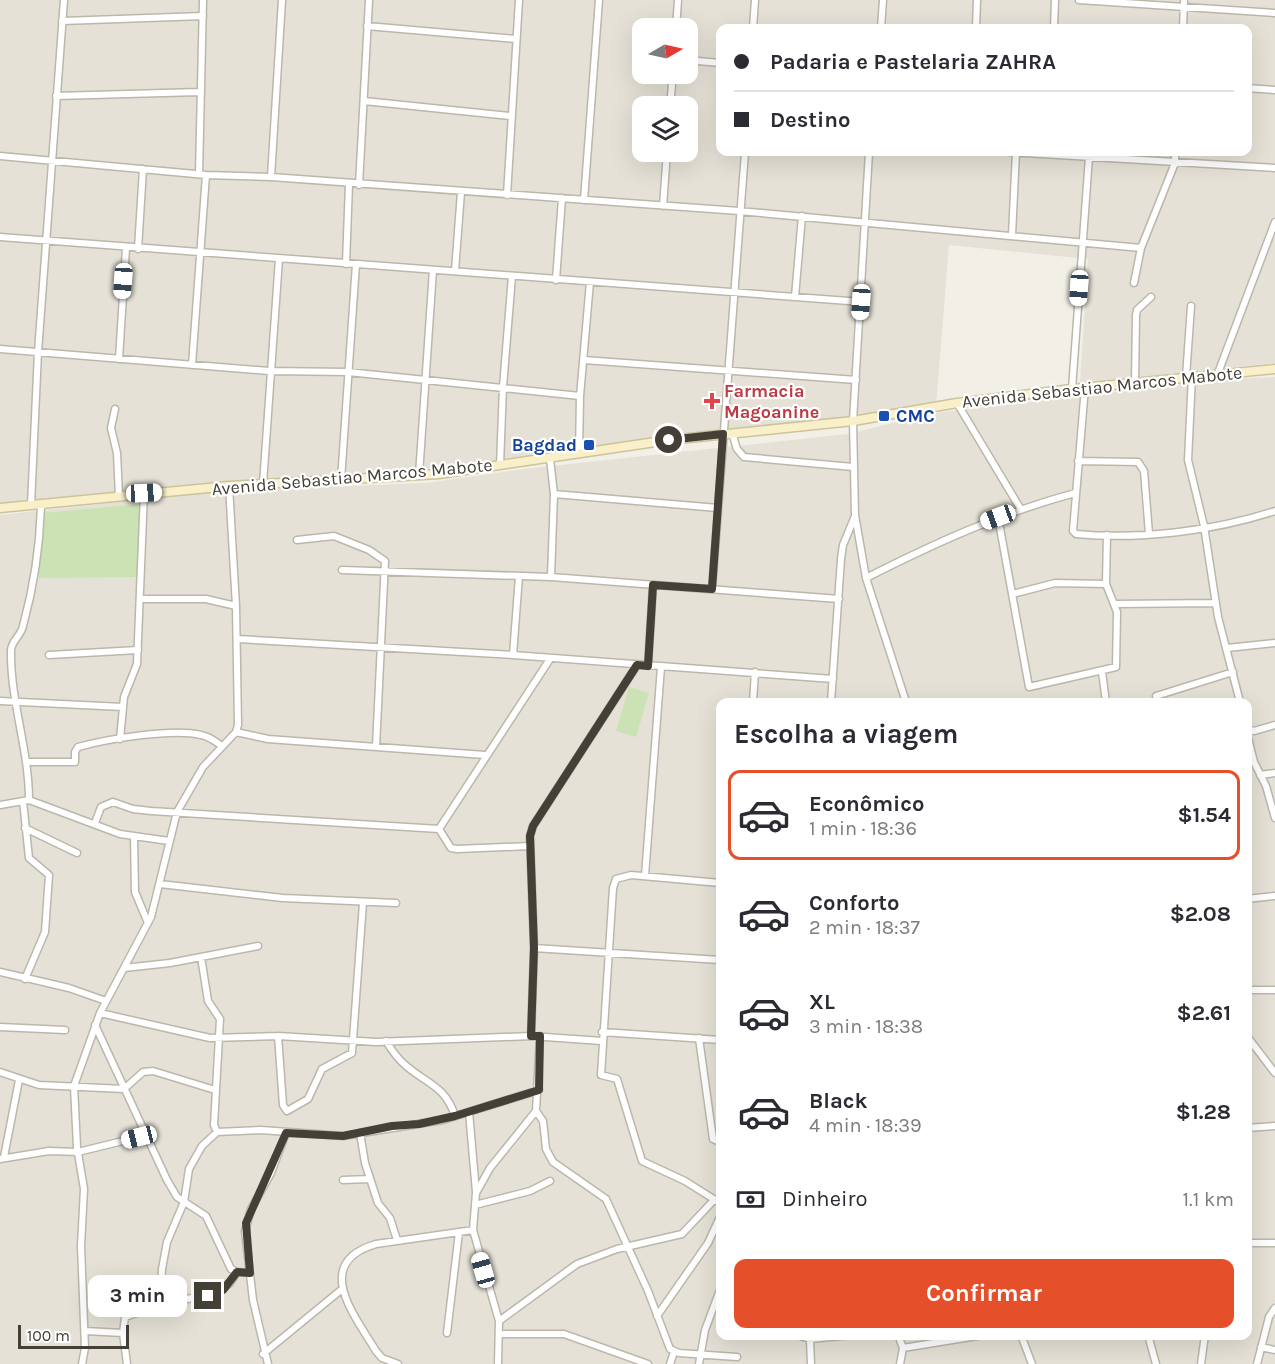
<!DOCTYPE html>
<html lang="pt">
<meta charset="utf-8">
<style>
body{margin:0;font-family:Karla,sans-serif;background:#f7f7f7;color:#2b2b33;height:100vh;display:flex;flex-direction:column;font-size:22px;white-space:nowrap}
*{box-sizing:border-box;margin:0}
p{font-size:20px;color:#7c7c81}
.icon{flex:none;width:33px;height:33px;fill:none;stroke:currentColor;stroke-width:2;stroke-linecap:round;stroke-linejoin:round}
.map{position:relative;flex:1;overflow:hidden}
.details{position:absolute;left:716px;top:698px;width:536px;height:642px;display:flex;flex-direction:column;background:#fff;border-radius:12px;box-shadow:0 6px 24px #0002}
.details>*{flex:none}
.guide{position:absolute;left:716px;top:24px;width:536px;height:132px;border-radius:12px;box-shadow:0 6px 24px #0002;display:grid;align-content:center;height:132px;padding:0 18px;background:#fff}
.needle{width:39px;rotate:81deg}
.buttons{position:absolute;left:632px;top:18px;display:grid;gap:12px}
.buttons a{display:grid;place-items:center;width:66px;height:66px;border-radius:12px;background:#fff;box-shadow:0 6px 24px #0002;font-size:30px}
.scale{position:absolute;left:18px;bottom:15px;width:111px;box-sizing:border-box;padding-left:6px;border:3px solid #444037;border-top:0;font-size:16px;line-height:21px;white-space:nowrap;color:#444037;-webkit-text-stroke:4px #fff;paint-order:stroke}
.end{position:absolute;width:27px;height:27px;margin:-14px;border:8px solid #444037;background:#fff;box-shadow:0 0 0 3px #fff}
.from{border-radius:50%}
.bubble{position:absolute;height:42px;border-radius:12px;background:#fff;box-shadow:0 6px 24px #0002;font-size:20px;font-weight:700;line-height:42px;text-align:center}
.car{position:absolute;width:18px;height:36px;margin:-18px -9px;border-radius:8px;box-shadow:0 0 4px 2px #0007;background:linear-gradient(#fff 24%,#345 0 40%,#fff 0 76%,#345 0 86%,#fff 0)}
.guide b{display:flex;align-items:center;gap:21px;height:57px;font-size:22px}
.guide b+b{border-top:2px solid #e1e1e2}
.guide i{width:15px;height:15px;background:#2b2b33}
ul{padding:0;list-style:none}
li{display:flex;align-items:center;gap:18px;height:90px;margin:0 12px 9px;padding:0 6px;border:3px solid transparent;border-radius:12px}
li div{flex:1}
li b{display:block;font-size:22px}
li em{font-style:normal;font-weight:700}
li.on{border-color:#e5502b}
li>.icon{width:54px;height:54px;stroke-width:1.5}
h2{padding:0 18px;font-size:27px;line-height:72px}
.pay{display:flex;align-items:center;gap:15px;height:66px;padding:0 18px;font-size:22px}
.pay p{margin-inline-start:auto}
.action{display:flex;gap:12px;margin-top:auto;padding:12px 18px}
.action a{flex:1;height:69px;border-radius:12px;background:#e5502b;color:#fff;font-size:24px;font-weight:700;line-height:69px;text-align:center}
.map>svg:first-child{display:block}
</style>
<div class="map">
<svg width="1275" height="1364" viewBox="0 0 1275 1364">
<rect width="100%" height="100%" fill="#f2efe7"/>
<path fill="#e5e1d6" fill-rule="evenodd" d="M0 0H1275V363L1080 383 1088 259 949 245 936 405 846 426 701 435 430 476 224 487 0 511ZM642 28H687V74H642ZM720 28H1246V152H720ZM642 106H687V152H642Z
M1275 377V1364H0V515L218 491 427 483 524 469 848 434 935 413 1227 379ZM720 702H1246V1335H720Z"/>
<path fill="#cbe2b4" d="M140 504 137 577 39 578 42 513Z
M629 687 649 693 636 737 616 731Z"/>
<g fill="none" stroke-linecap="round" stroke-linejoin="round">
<defs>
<path id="minor" d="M1079 0 1275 13
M62 21 203 16
M367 26 516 39
M676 28 678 0
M753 28 755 0
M881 28 883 0
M976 28 977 0
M1054 28 1055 0
M1183 28 1184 0
M687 60 720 63
M1246 88 1275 90
M56 96 199 92
M364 101 510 116
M670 106 673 74
M869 152 853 421 855 515 866 578 906 702
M1009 152 1275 168
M0 156 206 175 271 177 739 211 1141 248
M199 174 203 0
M271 177 282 0
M359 185 369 0
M507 195 519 0
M584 200 599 0
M663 206 667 152
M1012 235 1016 152
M0 237 862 302
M138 249 143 169
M346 264 349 184
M455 271 461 192
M556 280 562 198
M1134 283 1141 248 1175 163V152
M795 297 802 216
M0 349 269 371 348 372 580 396
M119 359 126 248
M584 360 856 380
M192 365 206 175
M1218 373 1275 222
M1192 376 1188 460 1204 526 1218 617 1240 702
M1186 377 1191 306
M1135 382 1136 315 1137 310 1151 297
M1085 387 1073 531 1076 534C1140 540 1214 531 1275 511
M1072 389 1089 157
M957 403 1020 508
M115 409 111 428 117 453 119 496
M732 433 737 449 744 457 853 467
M579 454 580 396 590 282
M550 459 554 494 551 577
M1078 461 1138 462 1144 471 1149 534
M500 465 503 387 512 276
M419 475 433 270
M341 480 356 264
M263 484 279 259
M554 494 718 508
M31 505 38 352 64 0
M998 517 1029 687 1116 667 1117 612 1106 584 1107 535
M297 540 334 536 369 550 385 561 376 747
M342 570 551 577 839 599
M866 578C935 543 1001 513 1075 493
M712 589 745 152
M1013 594 1055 583 1106 584
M141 599H206L236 606
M1116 604 1216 603
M238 639 513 655 833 679
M1227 648 1275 643
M49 655 138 650
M513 655 519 576
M648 666 653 585
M1102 672 1106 702
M1156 696 1233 672
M0 701 123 707
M753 702 755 672
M831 702 841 559 843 545 855 516
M1246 729 1254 731 1275 725
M1246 730 1254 762 1266 786 1275 818
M236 732 268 739 485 755
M120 739 124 697 137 664 144 493
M27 762H75V752L78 747C107 739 173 728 201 735 209 736 216 742 222 746
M1260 775 1275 773
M29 800C29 749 10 701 11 650 12 640 21 636 23 626 34 586 40 546 41 504
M23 801 29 858 49 875 45 932 25 979
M0 805 29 800 120 834 169 841
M95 823 101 807 113 802 133 809 151 811 439 829 451 848 457 849 530 846
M25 828 77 853
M439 829 550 659
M134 837 135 892 148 923
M645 876 661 667
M720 883 631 875 616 879 613 888 601 1075 617 1079 642 1161 685 1181 720 1203
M160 884 283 898 396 903
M1246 899 1275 896
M534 948 720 960
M201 957 208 1001 220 1019 214 1125 217 1132 261 1130 343 1136 443 1120 539 1090
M124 968 170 963 258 946
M0 972 69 988 106 1001
M1246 990H1275
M100 1013 210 1038 278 1036 376 1042 531 1036 602 1041
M95 1025 167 1180 177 1197 206 1216 231 1269 237 1272 250 1273
M0 1027 65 1030
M602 1032 720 1040
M1246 1035 1275 1073
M278 1036 283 1105 287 1111 308 1099 322 1069 352 1053 363 903
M531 1036 534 948 530 836 533 826 637 665
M699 1038 713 1139 720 1142
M386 1041C391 1049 396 1057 404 1064 426 1084 445 1085 455 1116
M0 1072 39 1085 124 1089 143 1072 153 1071 215 1090
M536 1111 543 1121 546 1149 553 1162 606 1199 648 1291 670 1349 679 1353 737 1357
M469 1112 476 1192
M1246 1128 1275 1126
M360 1133 365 1163 378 1203 390 1218 397 1240
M4 1157 19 1080
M0 1159 49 1151 78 1152 147 1135
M343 1180 370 1179
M475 1205 530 1191 550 1181
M1246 1243H1275
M160 1305 162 1269 167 1242 184 1202 189 1169 202 1146 217 1132
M657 1316 708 1243 720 1217
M499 1321 577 1264 617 1249 682 1234 714 1200
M85 1331 123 1333 125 1317 160 1305 219 1292 230 1283 237 1272
M123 1333 127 1364
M447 1333 459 1232
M500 1334H564L648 1364
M797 1335 810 1339 852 1335
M898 1335 903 1348 900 1364
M1021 1335 1032 1364
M1148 1335 1156 1364
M810 1339 811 1364
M1261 1347 1275 1350
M903 1348 983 1335
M263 1354 341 1290
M82 1364 85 1348 81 1246 84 1189 77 1147 74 1086 100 1013 151 917 177 812 203 767 236 732 238 725 236 606 229 486
M268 1364 253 1300 245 1231 251 1209 271 1173 286 1133
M398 1364 382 1358 376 1351C355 1316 311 1263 376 1244L473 1230
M498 1364 499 1321 473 1230 476 1193 490 1168 536 1111 540 1036
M670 1364 674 1352
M699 1364 705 1330 720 1290
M1201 1364 1205 1335
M1257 1364 1269 1317 1275 1308"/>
<path id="secondary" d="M0 508 229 486 439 474 669 440 853 421 957 403 1072 389 1275 369"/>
</defs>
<use href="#minor" stroke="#bcb7ab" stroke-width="9"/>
<use href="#secondary" stroke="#cdc39b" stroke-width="11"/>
<use href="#minor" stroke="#fff" stroke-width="6"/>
<use href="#secondary" stroke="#f9f0ca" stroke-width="8"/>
</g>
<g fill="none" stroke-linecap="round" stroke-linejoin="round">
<path stroke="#444037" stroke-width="8" d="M208 1296 223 1290 237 1272 250 1273 246 1223 286 1133 343 1136 392 1126 419 1124 455 1116 539 1090 540 1036H531L534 948 530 836 533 826 637 665 648 666 653 585 712 589 723 434 669 440"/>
</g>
<path fill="#e0444e" stroke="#fff" stroke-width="2" d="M709 392h6v6h6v6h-6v6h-6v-6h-6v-6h6z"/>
<g fill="#1a4fb4" stroke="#fff" stroke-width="2">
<rect x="878" y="410" width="12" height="12" rx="3"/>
<rect x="583" y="439" width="12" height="12" rx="3"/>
</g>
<g text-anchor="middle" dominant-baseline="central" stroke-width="4.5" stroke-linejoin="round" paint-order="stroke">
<g font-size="18" fill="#444037" stroke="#fff">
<text transform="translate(1102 387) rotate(-6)">Avenida Sebastiao Marcos Mabote</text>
<text transform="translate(352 477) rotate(-5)">Avenida Sebastiao Marcos Mabote</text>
</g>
<g font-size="18" font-weight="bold" fill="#be3a42" stroke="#fff" text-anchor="start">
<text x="724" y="391">Farmacia<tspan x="724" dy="21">Magoanine</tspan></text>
</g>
<g font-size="18" font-weight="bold" fill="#164399" stroke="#fff" text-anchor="start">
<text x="896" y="416">CMC</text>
<text x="577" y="445" text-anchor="end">Bagdad</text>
</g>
</g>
</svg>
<div class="buttons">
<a><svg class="needle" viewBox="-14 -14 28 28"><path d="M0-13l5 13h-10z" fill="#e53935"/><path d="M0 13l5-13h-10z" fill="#7c7c81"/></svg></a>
<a><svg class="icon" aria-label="layers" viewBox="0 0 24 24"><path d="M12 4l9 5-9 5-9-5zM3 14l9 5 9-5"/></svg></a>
</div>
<div class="scale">100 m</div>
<i class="end from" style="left:669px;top:440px"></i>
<i class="end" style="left:208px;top:1296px"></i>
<div class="bubble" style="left:88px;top:1275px;width:99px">3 min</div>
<i class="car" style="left:123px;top:281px;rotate:184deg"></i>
<i class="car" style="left:1079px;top:288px;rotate:184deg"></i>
<i class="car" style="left:861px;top:302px;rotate:184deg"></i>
<i class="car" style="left:144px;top:493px;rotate:87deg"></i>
<i class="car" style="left:998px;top:517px;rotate:250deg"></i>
<i class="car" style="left:139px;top:1137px;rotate:256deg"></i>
<i class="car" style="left:483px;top:1270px;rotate:344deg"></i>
<div class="guide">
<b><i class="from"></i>Padaria e Pastelaria ZAHRA</b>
<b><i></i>Destino</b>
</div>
<section class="details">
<h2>Escolha a viagem</h2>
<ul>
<li class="on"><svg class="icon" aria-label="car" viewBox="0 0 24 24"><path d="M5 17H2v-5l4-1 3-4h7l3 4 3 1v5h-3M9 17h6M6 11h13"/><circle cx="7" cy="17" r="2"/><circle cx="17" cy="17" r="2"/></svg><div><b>Econômico</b><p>1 min · 18:36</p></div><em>$1.54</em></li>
<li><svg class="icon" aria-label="car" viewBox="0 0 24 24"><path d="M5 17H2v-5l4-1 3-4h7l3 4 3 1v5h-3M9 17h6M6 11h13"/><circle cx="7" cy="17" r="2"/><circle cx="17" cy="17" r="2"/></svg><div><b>Conforto</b><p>2 min · 18:37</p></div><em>$2.08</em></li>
<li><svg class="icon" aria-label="car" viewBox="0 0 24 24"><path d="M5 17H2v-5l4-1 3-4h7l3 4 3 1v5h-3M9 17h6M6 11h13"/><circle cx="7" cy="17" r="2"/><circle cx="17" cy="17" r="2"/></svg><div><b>XL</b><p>3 min · 18:38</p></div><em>$2.61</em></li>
<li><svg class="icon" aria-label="car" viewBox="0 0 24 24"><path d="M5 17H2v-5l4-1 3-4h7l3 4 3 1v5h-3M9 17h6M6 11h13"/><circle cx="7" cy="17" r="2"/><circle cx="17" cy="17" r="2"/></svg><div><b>Black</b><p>4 min · 18:39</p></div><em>$1.28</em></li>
</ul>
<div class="pay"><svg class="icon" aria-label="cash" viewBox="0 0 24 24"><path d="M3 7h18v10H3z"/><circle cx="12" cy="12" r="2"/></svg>Dinheiro<p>1.1 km</p></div>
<div class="action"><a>Confirmar</a></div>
</section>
</div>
